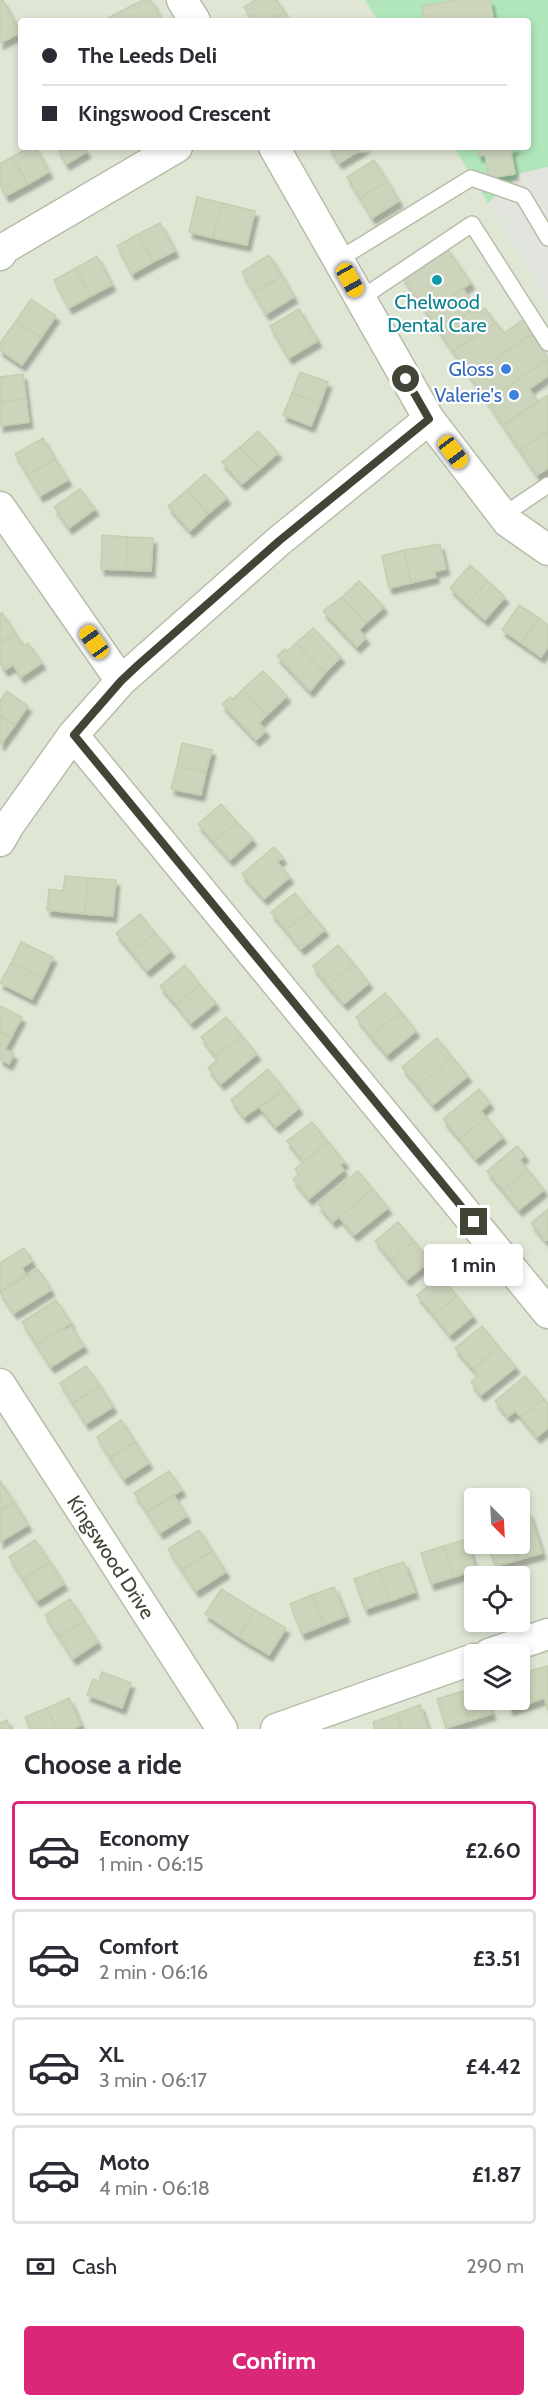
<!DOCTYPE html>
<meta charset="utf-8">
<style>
body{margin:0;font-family:Cabin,sans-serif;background:#f2f2f3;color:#2b2b33;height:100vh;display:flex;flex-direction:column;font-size:22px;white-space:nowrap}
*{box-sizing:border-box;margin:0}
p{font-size:20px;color:#7c7c81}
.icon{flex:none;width:33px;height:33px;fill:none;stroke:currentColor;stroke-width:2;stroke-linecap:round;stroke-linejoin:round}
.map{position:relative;height:1729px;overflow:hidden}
.side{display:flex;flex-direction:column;background:#fff;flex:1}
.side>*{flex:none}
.banner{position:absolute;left:18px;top:18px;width:513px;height:132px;border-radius:6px;box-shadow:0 3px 9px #0003;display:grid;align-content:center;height:132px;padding:0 24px;background:#fff}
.needle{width:39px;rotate:156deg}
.controls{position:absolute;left:464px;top:1488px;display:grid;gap:12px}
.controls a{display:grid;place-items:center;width:66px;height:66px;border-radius:6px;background:#fff;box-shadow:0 3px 9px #0003;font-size:30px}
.end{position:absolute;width:27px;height:27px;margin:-14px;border:8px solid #404536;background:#fff;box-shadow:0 0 0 3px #fff}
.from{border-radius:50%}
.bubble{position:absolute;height:42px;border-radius:6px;background:#fff;box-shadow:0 3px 9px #0003;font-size:20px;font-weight:700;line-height:42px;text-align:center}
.car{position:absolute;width:18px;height:36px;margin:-18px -9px;border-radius:8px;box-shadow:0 0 4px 2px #0007;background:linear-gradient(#f5c518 24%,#345 0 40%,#f5c518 0 76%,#345 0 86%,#f5c518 0)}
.banner b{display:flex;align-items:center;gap:21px;height:57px;font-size:22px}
.banner b+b{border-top:2px solid #e1e1e2}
.banner i{width:15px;height:15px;background:#2b2b33}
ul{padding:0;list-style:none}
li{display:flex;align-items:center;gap:18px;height:99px;margin:0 12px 9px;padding:0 12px;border:3px solid #e1e1e2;border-radius:6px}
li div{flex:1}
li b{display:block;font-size:22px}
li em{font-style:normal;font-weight:700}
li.on{border-color:#db2777}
li>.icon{width:54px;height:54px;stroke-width:1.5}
h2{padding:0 24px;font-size:27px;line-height:72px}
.pay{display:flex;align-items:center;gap:15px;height:66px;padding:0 24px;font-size:22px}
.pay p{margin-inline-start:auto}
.button{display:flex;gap:12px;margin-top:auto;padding:12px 24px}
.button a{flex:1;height:69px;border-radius:6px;background:#db2777;color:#fff;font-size:24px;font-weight:700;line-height:69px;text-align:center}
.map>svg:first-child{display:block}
</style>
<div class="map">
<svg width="548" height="1729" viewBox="0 0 548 1729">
<defs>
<filter id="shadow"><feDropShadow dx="3.5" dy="6" stdDeviation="1.5" flood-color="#0004"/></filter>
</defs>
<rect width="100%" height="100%" fill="#eef3e6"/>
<path fill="#dfe6d4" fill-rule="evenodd" d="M0 0H548V1729H0ZM21 21H528V147H21ZM474 1498H519V1544H474ZM474 1576H519V1622H474ZM474 1654H519V1700H474Z"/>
<path fill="#b0e6b9" d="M365 0H548V302L454 147H528V21H378Z"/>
<path fill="#e2e4de" d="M548 167V302L488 203 521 173Z"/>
<path fill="#ccd4bc" stroke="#c4cfaf" stroke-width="1.5" filter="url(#shadow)" d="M0 0H3L20 33 0 43Z
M143 0H151L162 21H102Z
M255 0H277L284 12 269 21H253L244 7Z
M456 0H490L494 21H425L422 6Z
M284 12 289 21H269Z
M30 147H35L49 172 28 184 12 157Z
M57 147H84L87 152 66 164Z
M329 147H366L339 163Z
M477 147H516L511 150 515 174 489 178 485 155 479 156Z
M12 157 28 184 6 196 0 185V164Z
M374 160 387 181 360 198 347 177Z
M387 181 399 201 372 218 360 198Z
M197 197 222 203 213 238 189 232Z
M222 203 255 211 247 245 213 238Z
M160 223 175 251 153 262 138 234Z
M138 234 153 262 132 274 117 246Z
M446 247 471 283 427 313 402 276Z
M269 255 282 276 254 293 242 272Z
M97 256 112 285 91 296 76 268Z
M76 268 91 296 69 308 54 280Z
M282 276 294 297 266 314 254 293Z
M463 289 476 308 440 332 427 313Z
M31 299 56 316 41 338 16 321Z
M476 308 479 313 485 308 495 323 453 351 440 332Z
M299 309 318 341 289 358 270 326Z
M524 319 533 333 470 376 453 351 496 322 504 333Z
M16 321 41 338 22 365 0 350V343Z
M532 334 548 359 487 401 470 376Z
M548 359V376L529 389 538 402 503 425 487 401Z
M300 372 328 382 320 404 292 393Z
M23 374 26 398 0 402V377Z
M292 393 320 404 311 426 283 415Z
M548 395V431L520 450 503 425Z
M26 398 29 422 0 426V402Z
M258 431 278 453 260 469 240 447Z
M548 431V468L537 475 520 450Z
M43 438 55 459 28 475 15 454Z
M240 447 260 469 242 484 222 462Z
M55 459 68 480 40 496 28 475Z
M205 474 227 498 208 514 187 490Z
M80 489 95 509 69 528 54 507Z
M187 490 208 514 190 531 168 506Z
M102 535 128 537 126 570 101 569Z
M128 537 153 538 151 571 126 570Z
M440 544 446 569 434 572 436 577 411 583 404 550Z
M404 550 411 583 389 588 382 556Z
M470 565 488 581 467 604 450 588Z
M359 581 384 607 366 623 342 597Z
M488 581 505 597 485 620 467 604Z
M342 597 366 623 359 630 366 638 357 647 323 611Z
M519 605 539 618 521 643 502 630Z
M2 613 15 633 0 643V614Z
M539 618 548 625V647L541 657 521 643Z
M313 628 341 657 325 673 296 643Z
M15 633 24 646 28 643 42 663 21 677 13 665 5 670 0 663V643Z
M296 643 325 673 310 691 277 656 285 649 288 651Z
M263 671 287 696 267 715 243 689Z
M243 689 267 715 259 723 266 731 256 740 222 704 230 697 233 699Z
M7 691 28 706 15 725 0 715V701Z
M0 715 15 725 1 744 0 743Z
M182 743 212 750 206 772 177 766Z
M177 766 206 772 201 795 171 789Z
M221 804 237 822 214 842 198 824Z
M237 822 253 839 230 860 214 842Z
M274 847 283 858 277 862 290 877 264 899 242 874Z
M65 876 88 878 85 914 47 910 49 889 63 891Z
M88 878 116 880 113 916 85 914Z
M295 893 310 912 286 930 271 912Z
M310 912 325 930 301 949 286 930Z
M140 914 155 933 132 952 116 933Z
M155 933 171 951 147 971 132 952Z
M21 942 53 957 43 978 11 963Z
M338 945 354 964 328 985 313 966Z
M11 963 43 978 32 999 0 983Z
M354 964 369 983 344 1004 328 985Z
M185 965 200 985 176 1004 160 986Z
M200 985 216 1003 191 1023 176 1004Z
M385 993 401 1012 371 1036 356 1017Z
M0 1006 22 1017 11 1038 0 1032Z
M401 1012 416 1031 387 1055 371 1036Z
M226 1017 242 1036 216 1056 201 1037Z
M0 1032 11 1038 5 1049 14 1054 9 1064 0 1059Z
M242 1036 257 1054 221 1084 208 1068 218 1059 216 1056Z
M437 1038 452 1057 418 1086 402 1067Z
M452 1057 468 1076 433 1105 418 1086Z
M268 1069 284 1089 244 1117 231 1100Z
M284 1089 299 1108 276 1127 260 1108Z
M479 1089 490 1103 481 1111 486 1117 460 1139 443 1119Z
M486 1117 503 1137 476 1159 460 1139Z
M312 1122 328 1142 304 1162 287 1141Z
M328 1142 345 1162 340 1165 344 1170 309 1199 293 1179 299 1174 295 1169Z
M517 1146 525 1155 520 1160 528 1170 503 1190 487 1171Z
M528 1170 544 1190 519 1210 503 1190Z
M358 1171 373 1189 333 1222 318 1204Z
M373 1189 388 1208 354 1235 339 1217Z
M548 1209V1239L546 1241 531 1223Z
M398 1222 414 1241 391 1260 375 1241Z
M414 1241 430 1261 407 1280 391 1260Z
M24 1248 32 1261 22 1268 26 1275 0 1292V1263Z
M38 1269 51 1290 14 1313 0 1292Z
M440 1276 457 1296 434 1315 417 1295Z
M457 1296 473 1316 450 1335 434 1315Z
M56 1300 71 1323 37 1345 22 1322Z
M71 1326 84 1346 51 1367 37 1345 64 1327 66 1330Z
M482 1326 499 1347 473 1369 455 1348Z
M499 1347 516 1367 481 1395 471 1382 478 1376 473 1369Z
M86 1366 100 1386 73 1403 60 1383Z
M525 1376 544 1399 521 1417 515 1411 508 1417 495 1401Z
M100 1386 113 1407 86 1424 73 1403Z
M544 1399 548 1404V1428L537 1437 521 1417Z
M121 1420 135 1442 110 1458 97 1437Z
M135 1442 149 1463 124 1479 110 1458Z
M169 1471 182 1490 147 1512 134 1493Z
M0 1481 14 1502 0 1511Z
M174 1496 187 1516 160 1533 147 1512Z
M14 1502 28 1525 0 1542V1511Z
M529 1512 542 1553 518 1560 513 1544H519V1515Z
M199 1530 212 1551 182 1570 168 1549Z
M466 1539 476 1570 454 1577 444 1546Z
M35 1540 50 1562 23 1579 9 1557Z
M488 1544H513L518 1560 495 1566Z
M444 1546 454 1577 431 1584 421 1553Z
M212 1551 226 1572 196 1591 182 1570Z
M50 1562 64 1584 37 1601 23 1579Z
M404 1562 415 1592 390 1601 379 1570Z
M379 1570 390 1601 365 1609 354 1579Z
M334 1587 346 1616 324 1625 312 1595Z
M221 1589 255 1610 239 1637 205 1614Z
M312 1595 324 1625 302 1634 290 1604Z
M70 1599 84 1621 59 1637 45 1615Z
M255 1610 286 1628 269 1655 239 1637Z
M84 1621 98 1642 73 1659 59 1637Z
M547 1666 548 1668V1710L544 1698 533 1702 524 1673Z
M102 1672 131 1683 122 1708 87 1695 93 1679 99 1681Z
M524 1673 533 1702 510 1709 507 1700H519V1675Z
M474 1688V1700H487L492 1714 469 1721 460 1692Z
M460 1692 469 1721 446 1728 437 1699Z
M69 1698 81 1725 73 1729H57L47 1708Z
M420 1705 428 1729H402L396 1714Z
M47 1708 57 1729H30L25 1717Z
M396 1714 402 1729H375L373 1722Z
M7 1720 10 1729H0V1723Z"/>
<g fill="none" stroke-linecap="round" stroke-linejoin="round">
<defs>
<path id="lane" d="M338 260 471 178 523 196 548 238
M360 299 472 224 548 343
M502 516 548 485"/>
<path id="street" d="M182 0 195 21
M274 147 429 419 508 522 548 550
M0 255 5 248 177 147
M0 507 121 681
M73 735 548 1313
M0 841 9 825 73 735 121 681 279 541 429 419
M0 1384 222 1729
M489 1654 548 1634
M276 1729 474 1659"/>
</defs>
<use href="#lane" stroke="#b6bea9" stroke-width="18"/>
<use href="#street" stroke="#b6bea9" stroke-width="33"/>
<use href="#lane" stroke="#fff" stroke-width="15"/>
<use href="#street" stroke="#fff" stroke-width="30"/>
</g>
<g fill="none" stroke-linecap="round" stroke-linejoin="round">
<path stroke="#404536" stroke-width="8" d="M406 379 429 419 279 541 138 665 121 681 74 735 474 1222"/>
</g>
<circle fill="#0f9aa8" stroke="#fff" stroke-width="2" cx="437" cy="280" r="6"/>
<g fill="#3f7fe0" stroke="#fff" stroke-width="2">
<circle cx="506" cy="369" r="6"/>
<circle cx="514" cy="395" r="6"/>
</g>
<g text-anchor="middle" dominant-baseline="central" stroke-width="4.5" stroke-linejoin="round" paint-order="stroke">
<g font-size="20" fill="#0d838f" stroke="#fff">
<text x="437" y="302">Chelwood<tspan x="437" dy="23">Dental Care</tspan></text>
</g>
<g font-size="20" fill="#366cbe" stroke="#fff" text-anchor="end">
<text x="494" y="369">Gloss</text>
<text x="502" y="395">Valerie's</text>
</g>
<g font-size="20" fill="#404536" stroke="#fff">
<text transform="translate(111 1557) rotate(57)">Kingswood Drive</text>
</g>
</g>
</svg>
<div class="controls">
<a><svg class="needle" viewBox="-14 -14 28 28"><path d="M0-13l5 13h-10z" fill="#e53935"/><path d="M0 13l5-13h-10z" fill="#7c7c81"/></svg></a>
<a><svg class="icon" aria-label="locate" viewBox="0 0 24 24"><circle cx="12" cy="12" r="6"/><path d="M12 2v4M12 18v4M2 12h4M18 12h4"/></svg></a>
<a><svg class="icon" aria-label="layers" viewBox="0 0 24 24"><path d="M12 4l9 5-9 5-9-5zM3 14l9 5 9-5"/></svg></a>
</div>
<i class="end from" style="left:406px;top:379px"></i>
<i class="end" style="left:474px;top:1222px"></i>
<div class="bubble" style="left:424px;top:1244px;width:99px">1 min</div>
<i class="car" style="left:350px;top:280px;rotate:151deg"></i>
<i class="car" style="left:453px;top:452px;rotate:143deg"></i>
<i class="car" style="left:94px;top:642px;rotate:325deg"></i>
<div class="banner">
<b><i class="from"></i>The Leeds Deli</b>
<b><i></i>Kingswood Crescent</b>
</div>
</div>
<section class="side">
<h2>Choose a ride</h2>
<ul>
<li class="on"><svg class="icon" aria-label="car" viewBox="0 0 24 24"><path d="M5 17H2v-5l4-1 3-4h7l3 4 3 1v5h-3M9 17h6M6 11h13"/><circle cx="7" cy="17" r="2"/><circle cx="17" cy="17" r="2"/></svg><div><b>Economy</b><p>1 min · 06:15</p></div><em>£2.60</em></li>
<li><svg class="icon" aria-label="car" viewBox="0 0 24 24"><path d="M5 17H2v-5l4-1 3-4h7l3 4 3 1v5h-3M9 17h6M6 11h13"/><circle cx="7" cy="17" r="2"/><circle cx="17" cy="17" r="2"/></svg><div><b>Comfort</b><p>2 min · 06:16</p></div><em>£3.51</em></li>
<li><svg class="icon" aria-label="car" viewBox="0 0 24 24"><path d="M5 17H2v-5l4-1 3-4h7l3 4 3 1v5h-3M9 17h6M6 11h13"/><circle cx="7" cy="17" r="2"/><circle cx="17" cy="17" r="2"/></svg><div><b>XL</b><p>3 min · 06:17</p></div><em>£4.42</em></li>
<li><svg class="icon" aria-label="car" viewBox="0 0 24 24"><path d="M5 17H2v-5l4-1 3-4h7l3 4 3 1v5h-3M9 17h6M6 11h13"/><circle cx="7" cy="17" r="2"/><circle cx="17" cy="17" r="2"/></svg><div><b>Moto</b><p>4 min · 06:18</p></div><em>£1.87</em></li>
</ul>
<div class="pay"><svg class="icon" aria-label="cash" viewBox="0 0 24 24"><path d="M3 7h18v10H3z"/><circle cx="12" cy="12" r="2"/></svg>Cash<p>290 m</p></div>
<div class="button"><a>Confirm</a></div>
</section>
